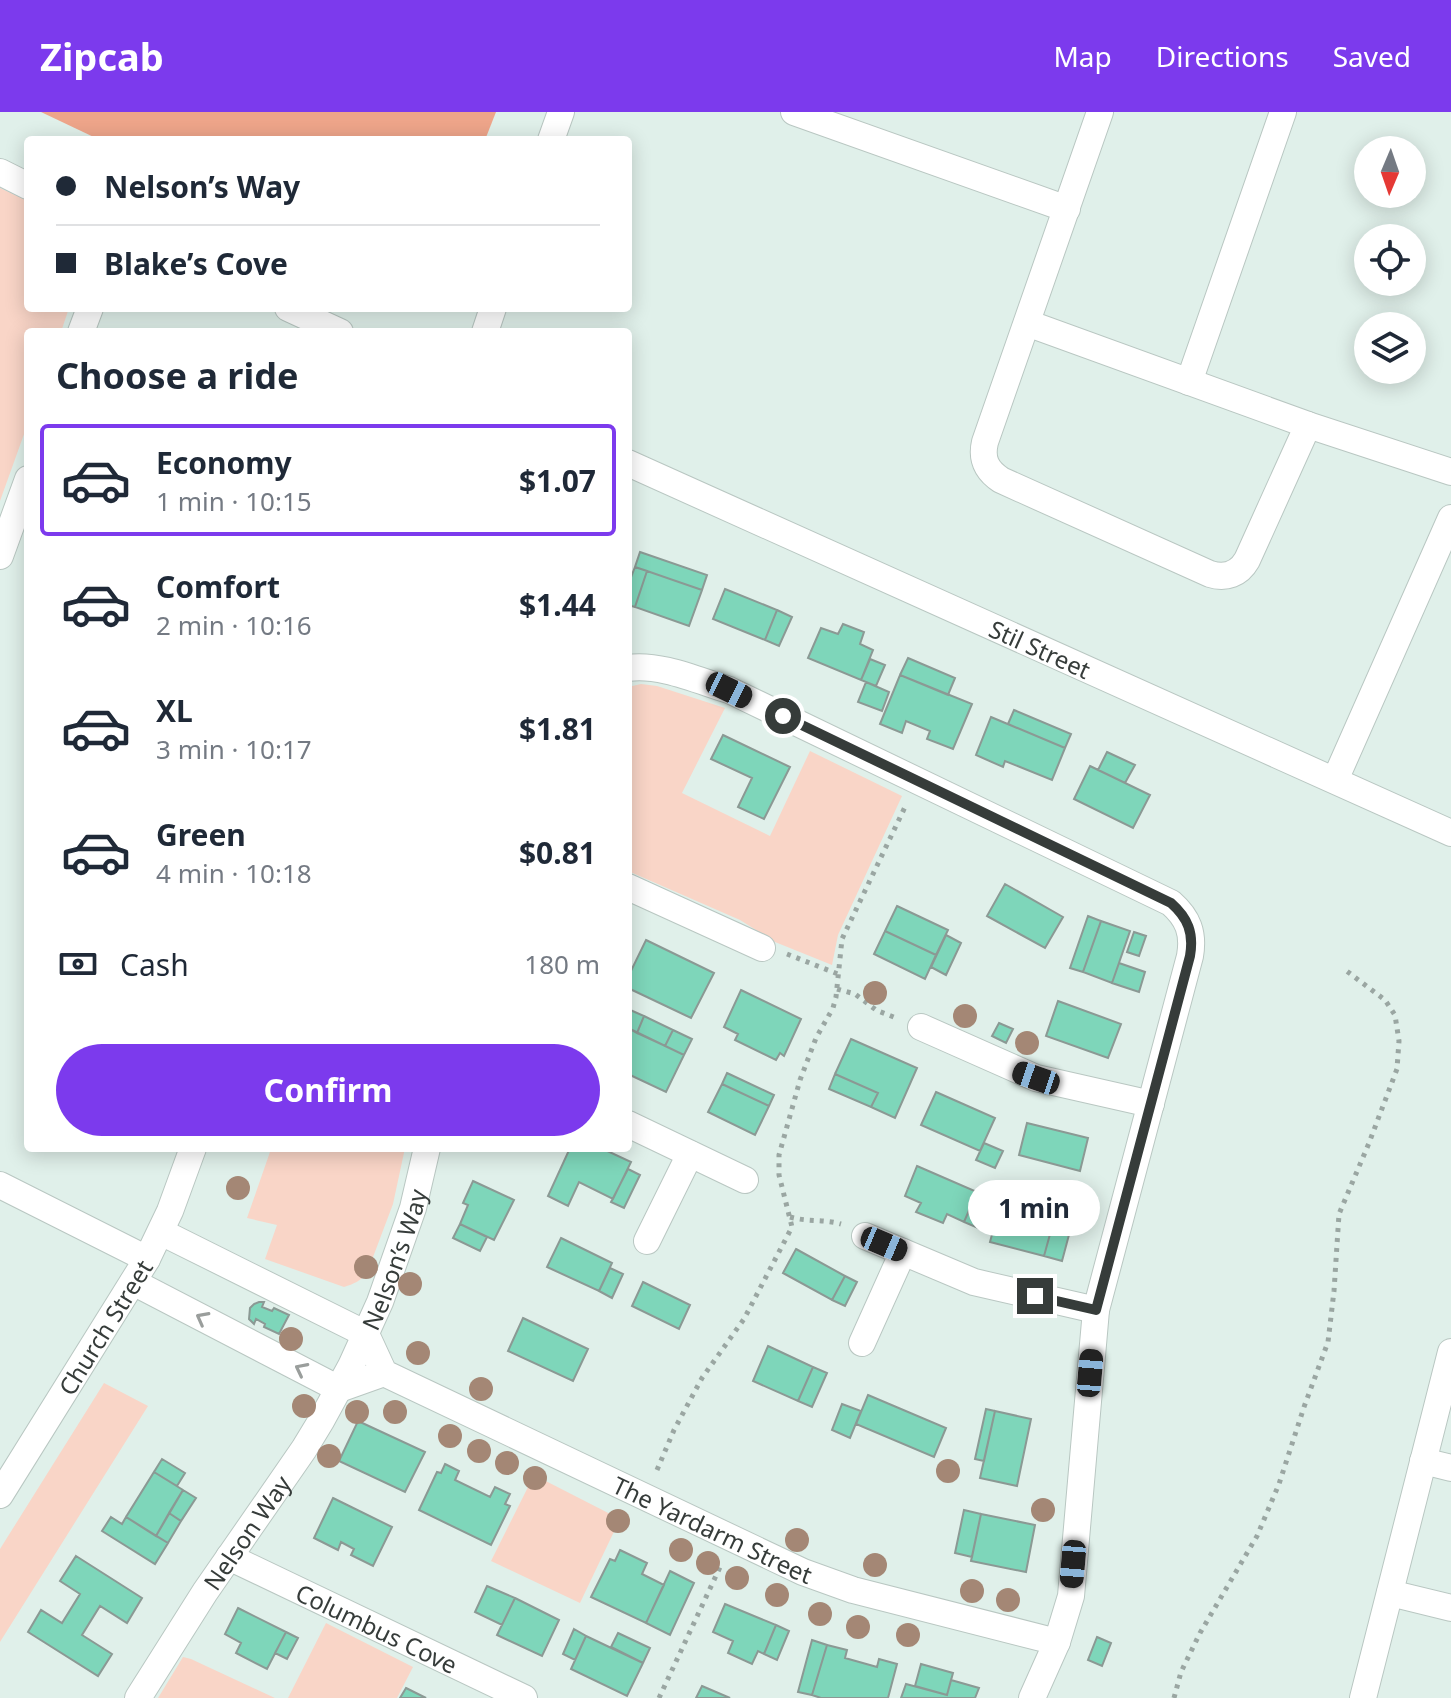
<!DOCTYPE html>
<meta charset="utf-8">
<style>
body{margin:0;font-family:"Noto Sans",sans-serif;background:#f2f2f3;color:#1f2937;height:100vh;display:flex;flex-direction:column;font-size:30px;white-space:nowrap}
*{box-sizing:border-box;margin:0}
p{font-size:26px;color:#747a83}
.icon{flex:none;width:44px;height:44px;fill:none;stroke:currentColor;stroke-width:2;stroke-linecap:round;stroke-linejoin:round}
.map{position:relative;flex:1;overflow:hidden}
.details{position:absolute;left:24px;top:216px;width:608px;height:824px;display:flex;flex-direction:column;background:#fff;border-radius:8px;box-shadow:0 4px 20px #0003}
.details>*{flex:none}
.top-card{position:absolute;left:24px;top:24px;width:608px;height:176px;border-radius:8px;box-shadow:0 4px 20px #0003;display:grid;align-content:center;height:176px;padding:0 32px;background:#fff}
.needle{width:52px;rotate:182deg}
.buttons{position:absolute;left:1354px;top:24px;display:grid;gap:16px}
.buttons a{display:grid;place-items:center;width:72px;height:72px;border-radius:50%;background:#fff;box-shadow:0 4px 20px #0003;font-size:40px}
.end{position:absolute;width:36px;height:36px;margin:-18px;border:10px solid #363c3a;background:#fff;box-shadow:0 0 0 4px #fff}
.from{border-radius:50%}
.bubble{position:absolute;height:56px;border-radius:28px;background:#fff;box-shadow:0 4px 20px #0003;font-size:26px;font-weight:700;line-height:56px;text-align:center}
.car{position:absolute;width:24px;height:48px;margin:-24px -12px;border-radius:10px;box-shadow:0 0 6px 2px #0007;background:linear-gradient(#222 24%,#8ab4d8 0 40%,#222 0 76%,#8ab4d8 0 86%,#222 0)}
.top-card b{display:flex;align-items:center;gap:28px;height:76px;font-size:30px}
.top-card b+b{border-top:2px solid #e0e1e3}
.top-card i{width:20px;height:20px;background:#1f2937}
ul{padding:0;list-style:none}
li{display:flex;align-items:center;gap:24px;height:112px;margin:0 16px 12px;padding:0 16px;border:4px solid transparent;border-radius:8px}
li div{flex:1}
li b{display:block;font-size:30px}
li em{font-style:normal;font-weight:700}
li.selected{border-color:#7c3aed}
li>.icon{width:72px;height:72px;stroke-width:1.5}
h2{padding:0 32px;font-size:36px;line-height:96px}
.pay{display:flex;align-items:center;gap:20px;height:88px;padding:0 32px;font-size:30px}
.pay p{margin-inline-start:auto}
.cta{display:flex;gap:16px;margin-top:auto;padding:16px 32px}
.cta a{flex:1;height:92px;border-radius:48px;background:#7c3aed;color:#fff;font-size:32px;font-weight:700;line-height:92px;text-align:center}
header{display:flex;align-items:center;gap:48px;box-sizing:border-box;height:112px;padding:0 40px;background:#7c3aed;color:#fff}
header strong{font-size:38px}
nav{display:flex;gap:44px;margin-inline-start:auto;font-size:28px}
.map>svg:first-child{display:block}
</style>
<header>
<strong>Zipcab</strong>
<nav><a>Map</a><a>Directions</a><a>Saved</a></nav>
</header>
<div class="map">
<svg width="1451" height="1586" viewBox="0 0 1451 1586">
<rect width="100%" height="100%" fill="#e0f0ea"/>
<path fill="#f9d5c7" d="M0 76 28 89V196H69L61 220H28V311L0 389Z
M641 572 657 574 725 596 682 681 770 724 810 639 902 684 838 823 832 853 775 830 740 808 628 759V575Z
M268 1036H405L393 1092 367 1161C360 1169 354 1172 344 1175L265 1147 277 1113 247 1106 271 1037Z
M104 1271 148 1294 0 1530V1437Z
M534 1363 620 1407 580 1491 491 1449Z
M326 1511 413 1555 397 1586H288Z
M183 1545 191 1547 275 1586H158Z"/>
<path fill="#eea58a" d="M41 0H496L485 28H100Z"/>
<path fill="#7ed6ba" stroke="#8b9994" stroke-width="2" d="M640 440 707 463 702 478 635 455Z
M635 455 647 459 635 495 628 493V473Z
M647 459 702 478 689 514 635 495Z
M725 477 777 498 765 528 713 507Z
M777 498 792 505 779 534 765 528Z
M843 512 864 520 860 532 873 538 861 568 808 546 821 516 838 522Z
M908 546 955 566 948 583 900 563Z
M870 547 885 553 876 574 861 568Z
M900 563 972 592 953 637 927 627 930 619 906 609 902 621 880 612Z
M866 570 889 580 882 599 858 590Z
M1014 598 1071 622 1065 636 1008 612Z
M991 605 1065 636 1052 668 1005 649 1003 655 976 643Z
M723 623 790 655 764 707 738 695 752 666 711 647Z
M1107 640 1135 653 1125 671 1098 658Z
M1090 654 1150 683 1133 716 1074 687Z
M1005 772 1063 805 1045 836 987 804Z
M897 794 948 818 936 843 885 819Z
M1088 804 1101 809 1083 860 1070 856Z
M1101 809 1130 819 1112 871 1083 860Z
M885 819 936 843 925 867 874 842Z
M1134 820 1146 824 1139 844 1127 840Z
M946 823 961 831 946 863 931 855Z
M646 828 714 861 691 906 628 876V865Z
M1119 851 1145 860 1139 880 1112 871Z
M741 878 801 907 784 944 780 941 776 948 735 928 738 922 724 915Z
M1058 889 1121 912 1108 946 1046 924Z
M628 897 644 904 637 921 628 916Z
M644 904 673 918 665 934 637 921Z
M999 911 1013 917 1006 931 992 924Z
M628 916 684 943 666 980 628 962Z
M673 918 692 927 684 943 665 934Z
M851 927 917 956 895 1006 871 995 878 981 835 962Z
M727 961 774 983 769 994 722 972Z
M835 962 878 981 871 995 829 977Z
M722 972 769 994 755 1023 708 1000Z
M936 980 995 1006 980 1039 921 1013Z
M1027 1011 1088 1026 1080 1059 1019 1043Z
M984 1031 1003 1039 995 1056 976 1048Z
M570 1036H601L631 1050 613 1087 579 1070 568 1094 548 1084Z
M917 1054 977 1080 964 1110 947 1102 943 1111 916 1100 921 1091 905 1084Z
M628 1057 640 1063 624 1096 611 1090Z
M473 1069 514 1088 494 1128 460 1112 468 1093 463 1091Z
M977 1080 991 1086 978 1116 964 1110Z
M998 1100 1052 1115 1044 1144 990 1130Z
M460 1112 487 1125 480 1139 453 1126Z
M1052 1115 1070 1119 1062 1149 1044 1144Z
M561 1126 612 1151 599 1179 547 1155Z
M796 1137 845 1164 832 1188 783 1161Z
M610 1156 623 1162 612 1186 599 1179Z
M845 1164 857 1170 845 1194 832 1188Z
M643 1170 690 1193 679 1217 632 1194Z
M259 1190H264L262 1195 272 1199 274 1196 289 1203 279 1222 264 1215 265 1212 256 1207 254 1212 249 1207 250 1196 254 1192Z
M523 1206 588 1237 573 1269 508 1239Z
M768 1234 813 1255 798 1289 753 1269Z
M813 1255 827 1261 812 1295 798 1289Z
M868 1283 946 1316 934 1345 856 1312Z
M842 1292 861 1299 850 1326 832 1318Z
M986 1297 995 1299 984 1349 975 1347Z
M995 1299 1031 1307 1017 1374 980 1366Z
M358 1309 425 1340 405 1380 339 1349Z
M162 1347 185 1361 177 1374 154 1360Z
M445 1352 459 1359 455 1368 490 1385 495 1375 510 1382 505 1392 510 1394 491 1433 419 1398 437 1360 441 1361Z
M154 1360 183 1378 156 1424 126 1405Z
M183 1378 196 1386 181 1409 169 1401Z
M333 1386 392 1415 373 1454 351 1443 354 1437 341 1430 338 1438 314 1426Z
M964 1398 981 1402 972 1445 955 1441Z
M169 1401 181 1409 168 1431 156 1424Z
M981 1402 1035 1413 1026 1460 971 1449Z
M111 1405 122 1412 126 1405 168 1431 155 1452 102 1419Z
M620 1438 647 1451 642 1462 664 1473 646 1511 591 1485 610 1447 615 1449Z
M76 1444 142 1486 127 1511 100 1494 82 1523 112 1542 98 1564 28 1520 41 1498 62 1511 80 1482 60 1469Z
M670 1459 694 1471 670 1523 646 1511Z
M487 1474 515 1486 502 1513 475 1500Z
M515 1486 559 1508 542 1544 497 1523Z
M725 1492 776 1513 764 1542 758 1539 752 1552 728 1541 733 1529 713 1520Z
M238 1496 286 1520 267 1557 236 1541 241 1531 225 1522Z
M776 1513 789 1519 777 1548 764 1542Z
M574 1517 586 1524 575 1548 563 1542Z
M286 1520 298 1526 287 1547 275 1541Z
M618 1521 650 1536 643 1551 611 1535Z
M586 1524 643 1551 627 1584 571 1557Z
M1097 1525 1111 1531 1102 1554 1088 1548Z
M812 1528 827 1533 812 1583 798 1580Z
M827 1533 847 1538 845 1546 877 1555 879 1547 897 1552 888 1586H821L812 1583Z
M921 1552 953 1561 947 1583 915 1574Z
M951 1568 979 1576 975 1586H901L906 1572 947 1583Z
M702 1574 730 1586H696Z
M406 1576 426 1586H400Z"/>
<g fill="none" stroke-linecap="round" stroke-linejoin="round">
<defs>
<g id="street">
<path d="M794 0 1067 97"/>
<path d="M1100 0 985 330C981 347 986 358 1001 368L1210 462C1226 467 1239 462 1247 448L1308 313"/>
<path d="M551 28 561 0"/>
<path d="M0 60 28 74"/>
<path d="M288 196 340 220"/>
<path d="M1027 211 1308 313 1451 360"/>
<path d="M81 220 90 196"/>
<path d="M485 220 493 196"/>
<path d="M1189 270 1283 0"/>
<path id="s1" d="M628 351 1451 721"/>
<path d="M0 444 28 367"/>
<path d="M628 556C659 551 699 569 729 578L1171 791C1188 806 1194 821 1190 844L1096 1198 1071 1484 1057 1530 1032 1586"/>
<path d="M1335 668 1451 406"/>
<path d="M628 775 762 836"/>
<path d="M921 915 1036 966 1151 992"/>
<path d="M628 1012 745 1068"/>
<path d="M0 1073 147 1147"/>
<path id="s2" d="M161 1120 366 1222 384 1261 803 1460 853 1478 1057 1530"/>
<path d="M865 1124 974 1170 1096 1198"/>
<path d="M647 1129 690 1042"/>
<path d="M133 1170 339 1277 384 1261"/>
<path d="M862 1231 903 1140"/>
<path d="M1423 1349 1451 1356"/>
<path id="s3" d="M0 1383 147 1147 170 1099 193 1036"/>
<path id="s4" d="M229 1445 524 1586"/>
<path d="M1390 1481 1451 1496"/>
<path id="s5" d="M138 1586 205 1480 304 1337 321 1309 351 1254 380 1190 413 1096 427 1036"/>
<path d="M1363 1586 1451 1240"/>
</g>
</defs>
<use href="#street" stroke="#b9c7c2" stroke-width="28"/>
<path stroke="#9aa6a2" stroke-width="5" stroke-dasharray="4 6" stroke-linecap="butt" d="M787 842 838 862
M837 877 855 882 876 898 896 906
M790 1105C807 1110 824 1107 841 1112
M657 1358 674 1318 702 1266 744 1207 792 1115 779 1063V1043L800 968 816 926 833 896 836 885 842 827 905 695
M659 1586 721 1453
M1174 1586 1181 1560 1200 1521 1257 1424 1279 1372 1304 1295 1328 1230 1334 1179 1339 1102 1369 1031 1397 957 1399 929 1395 903 1385 888 1344 857"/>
<use href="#street" stroke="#fff" stroke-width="26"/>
</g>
<g fill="#a48775">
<circle cx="875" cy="881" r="12"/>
<circle cx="965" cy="904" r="12"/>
<circle cx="1027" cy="931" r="12"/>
<circle cx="238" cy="1076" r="12"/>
<circle cx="366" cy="1155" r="12"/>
<circle cx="410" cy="1172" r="12"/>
<circle cx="291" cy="1227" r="12"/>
<circle cx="418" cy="1241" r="12"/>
<circle cx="481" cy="1277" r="12"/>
<circle cx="304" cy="1294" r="12"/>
<circle cx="357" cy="1300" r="12"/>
<circle cx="395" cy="1300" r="12"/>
<circle cx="450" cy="1324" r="12"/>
<circle cx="479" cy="1339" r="12"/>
<circle cx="329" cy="1344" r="12"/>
<circle cx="507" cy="1351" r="12"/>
<circle cx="948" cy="1359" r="12"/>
<circle cx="535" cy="1366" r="12"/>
<circle cx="1043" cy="1398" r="12"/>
<circle cx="618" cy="1409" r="12"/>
<circle cx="797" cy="1428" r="12"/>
<circle cx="681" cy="1438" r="12"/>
<circle cx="708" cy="1451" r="12"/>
<circle cx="875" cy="1453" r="12"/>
<circle cx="737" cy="1466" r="12"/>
<circle cx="972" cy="1479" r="12"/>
<circle cx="777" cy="1483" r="12"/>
<circle cx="1008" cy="1488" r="12"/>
<circle cx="820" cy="1502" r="12"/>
<circle cx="858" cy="1515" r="12"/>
<circle cx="908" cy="1523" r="12"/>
</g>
<defs><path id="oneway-chevron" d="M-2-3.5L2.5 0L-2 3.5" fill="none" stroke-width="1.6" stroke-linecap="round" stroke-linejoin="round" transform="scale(2)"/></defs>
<g stroke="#9a9e9c">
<use href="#oneway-chevron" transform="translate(202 1206) rotate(-152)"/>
<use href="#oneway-chevron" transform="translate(301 1257) rotate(-153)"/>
</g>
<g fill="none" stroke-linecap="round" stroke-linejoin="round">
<path stroke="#363c3a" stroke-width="10" d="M783 604 1171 791C1188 806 1194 821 1190 844L1096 1198 1035 1184"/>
</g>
<g text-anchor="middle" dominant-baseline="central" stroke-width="8" stroke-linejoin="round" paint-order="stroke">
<g font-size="24" fill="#363c3a" stroke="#eefdf7">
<text stroke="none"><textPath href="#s1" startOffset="452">Stil Street</textPath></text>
<text stroke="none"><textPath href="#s5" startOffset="510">Nelson’s Way</textPath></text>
<text stroke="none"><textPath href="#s3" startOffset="198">Church Street</textPath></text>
<text stroke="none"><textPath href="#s2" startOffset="636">The Yardarm Street</textPath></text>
<text stroke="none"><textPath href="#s5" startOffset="198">Nelson Way</textPath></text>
<text stroke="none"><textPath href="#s4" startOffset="164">Columbus Cove</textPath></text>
</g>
</g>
</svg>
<div class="buttons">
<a><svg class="needle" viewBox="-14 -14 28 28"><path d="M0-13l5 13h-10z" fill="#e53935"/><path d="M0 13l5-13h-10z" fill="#747a83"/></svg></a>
<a><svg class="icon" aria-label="locate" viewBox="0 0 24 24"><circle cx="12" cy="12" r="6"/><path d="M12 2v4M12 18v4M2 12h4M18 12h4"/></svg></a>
<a><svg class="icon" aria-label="layers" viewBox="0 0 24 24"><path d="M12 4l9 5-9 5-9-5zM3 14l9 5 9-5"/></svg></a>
</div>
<i class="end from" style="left:783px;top:604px"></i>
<i class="end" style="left:1035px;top:1184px"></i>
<div class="bubble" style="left:968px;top:1068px;width:132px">1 min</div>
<i class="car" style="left:729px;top:578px;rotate:116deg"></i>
<i class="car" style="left:1036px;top:966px;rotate:289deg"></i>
<i class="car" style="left:884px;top:1132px;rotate:113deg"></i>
<i class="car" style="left:1090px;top:1261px;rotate:5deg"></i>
<i class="car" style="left:1073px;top:1452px;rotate:185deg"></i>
<div class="top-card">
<b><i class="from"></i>Nelson’s Way</b>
<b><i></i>Blake’s Cove</b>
</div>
<section class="details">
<h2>Choose a ride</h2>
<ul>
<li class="selected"><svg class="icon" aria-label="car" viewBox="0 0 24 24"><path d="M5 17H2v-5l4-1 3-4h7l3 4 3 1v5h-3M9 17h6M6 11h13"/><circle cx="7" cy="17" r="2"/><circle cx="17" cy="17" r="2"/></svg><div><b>Economy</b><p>1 min · 10:15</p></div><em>$1.07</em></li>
<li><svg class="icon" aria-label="car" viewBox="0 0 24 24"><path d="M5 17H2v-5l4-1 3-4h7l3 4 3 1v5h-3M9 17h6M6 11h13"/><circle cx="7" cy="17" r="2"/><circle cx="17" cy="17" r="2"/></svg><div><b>Comfort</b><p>2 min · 10:16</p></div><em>$1.44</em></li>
<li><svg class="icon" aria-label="car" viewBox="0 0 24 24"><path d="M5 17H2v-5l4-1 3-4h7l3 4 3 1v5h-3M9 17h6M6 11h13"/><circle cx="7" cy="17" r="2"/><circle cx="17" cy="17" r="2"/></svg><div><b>XL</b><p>3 min · 10:17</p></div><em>$1.81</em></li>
<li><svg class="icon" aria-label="car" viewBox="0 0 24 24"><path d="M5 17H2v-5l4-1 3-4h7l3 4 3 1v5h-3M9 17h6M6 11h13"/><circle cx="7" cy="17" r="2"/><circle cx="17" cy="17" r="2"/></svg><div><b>Green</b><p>4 min · 10:18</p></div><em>$0.81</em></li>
</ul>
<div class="pay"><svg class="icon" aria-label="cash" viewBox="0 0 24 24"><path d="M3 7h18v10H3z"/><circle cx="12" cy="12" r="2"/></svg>Cash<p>180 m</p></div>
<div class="cta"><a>Confirm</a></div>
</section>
</div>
